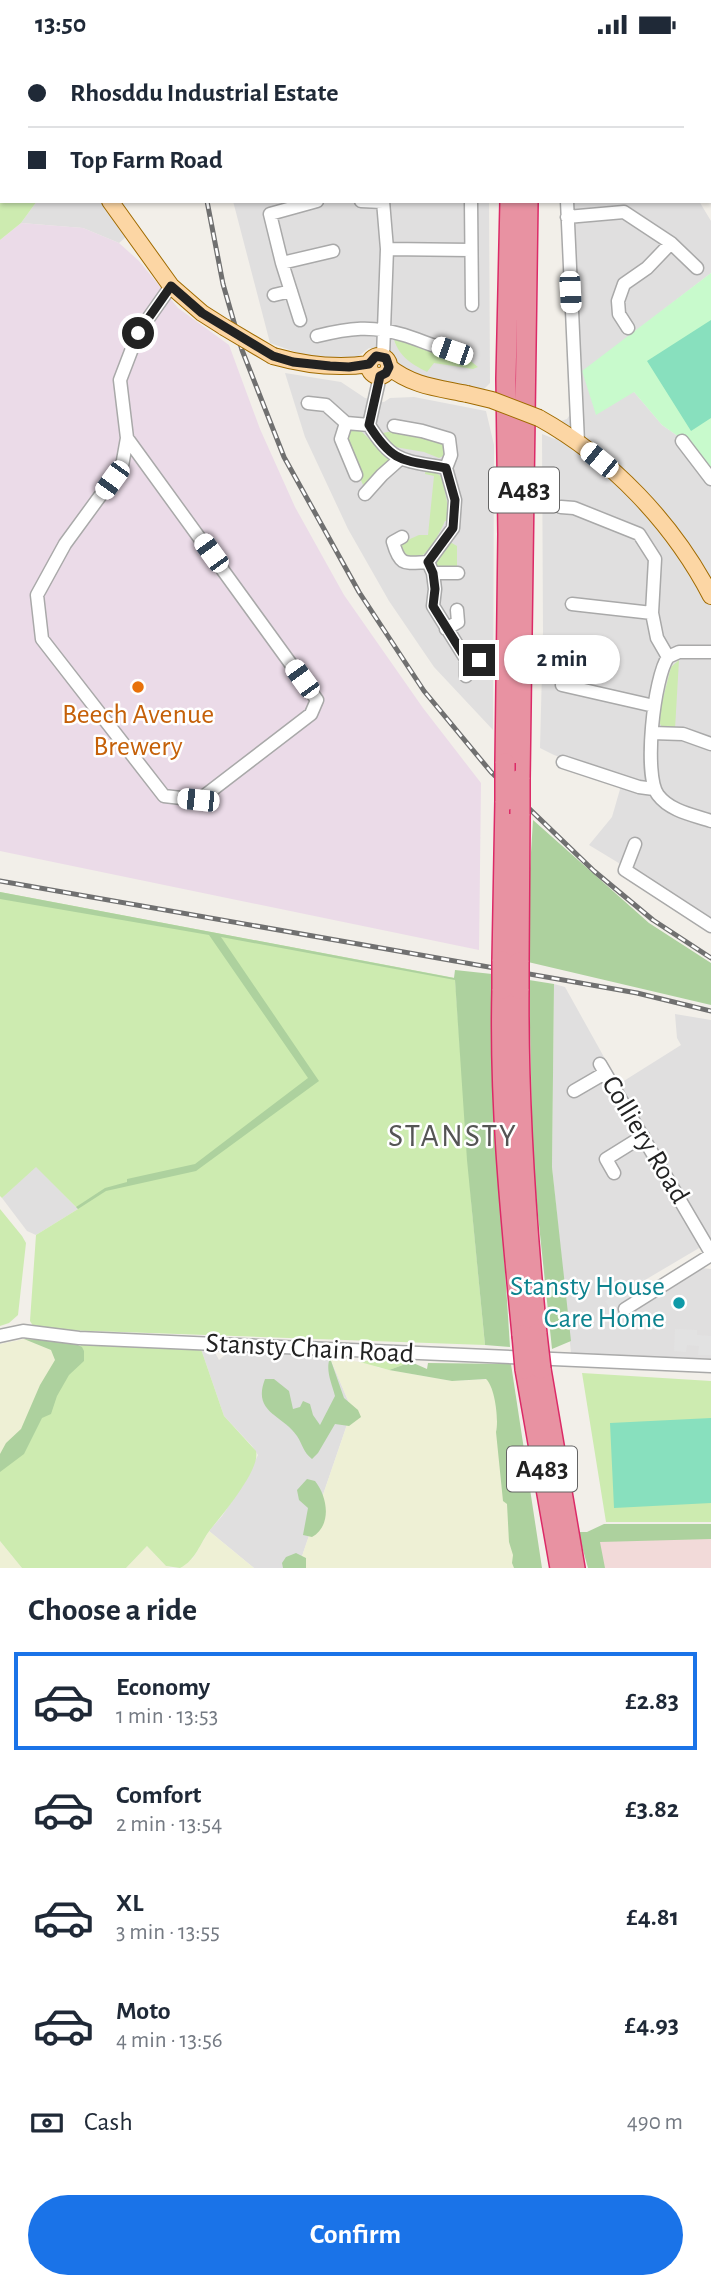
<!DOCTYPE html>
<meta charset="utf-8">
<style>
body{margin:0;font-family:"Alegreya Sans",sans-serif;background:#f2f2f3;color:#1f2937;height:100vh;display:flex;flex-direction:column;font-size:26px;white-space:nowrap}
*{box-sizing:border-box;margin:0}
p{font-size:23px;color:#747a83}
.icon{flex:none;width:38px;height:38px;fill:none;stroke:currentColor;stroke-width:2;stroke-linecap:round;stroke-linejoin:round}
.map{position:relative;height:1519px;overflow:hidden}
.panel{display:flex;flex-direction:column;background:#fff;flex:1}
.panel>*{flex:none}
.guide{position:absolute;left:0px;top:0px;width:712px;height:154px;box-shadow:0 2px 5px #0004;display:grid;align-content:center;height:154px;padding:0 28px;background:#fff}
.end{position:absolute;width:32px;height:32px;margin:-16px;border:9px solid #222;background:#fff;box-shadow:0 0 0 4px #fff}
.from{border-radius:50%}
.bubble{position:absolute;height:49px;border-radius:24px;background:#fff;box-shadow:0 2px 5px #0004;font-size:23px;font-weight:700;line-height:49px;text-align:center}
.car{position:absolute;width:21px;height:42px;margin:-21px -10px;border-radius:9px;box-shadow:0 0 5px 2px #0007;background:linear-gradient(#fff 24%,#345 0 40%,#fff 0 76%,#345 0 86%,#fff 0)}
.guide b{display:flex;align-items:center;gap:24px;height:66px;font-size:26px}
.guide b+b{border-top:2px solid #e0e1e3}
.guide i{width:18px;height:18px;background:#1f2937}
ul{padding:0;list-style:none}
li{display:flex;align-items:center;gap:21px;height:98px;margin:0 14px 10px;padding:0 14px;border:4px solid transparent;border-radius:0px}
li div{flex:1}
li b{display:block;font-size:26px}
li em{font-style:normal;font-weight:700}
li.active{border-color:#1a73e8}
li>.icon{width:63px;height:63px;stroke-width:1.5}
h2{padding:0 28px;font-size:32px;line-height:84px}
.pay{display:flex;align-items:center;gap:18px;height:77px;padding:0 28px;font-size:26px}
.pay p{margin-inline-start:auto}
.primary-button{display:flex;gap:14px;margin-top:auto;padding:14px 28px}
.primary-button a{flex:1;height:80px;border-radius:42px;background:#1a73e8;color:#fff;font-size:28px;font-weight:700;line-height:80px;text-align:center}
.status{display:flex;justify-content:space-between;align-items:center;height:49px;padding:0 35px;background:#fff;direction:ltr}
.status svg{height:19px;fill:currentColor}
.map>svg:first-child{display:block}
</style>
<div class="status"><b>13:50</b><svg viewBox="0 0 49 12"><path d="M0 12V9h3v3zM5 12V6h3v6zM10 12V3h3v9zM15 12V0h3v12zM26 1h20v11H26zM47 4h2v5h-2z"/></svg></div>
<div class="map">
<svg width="711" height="1519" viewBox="0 0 711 1519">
<rect width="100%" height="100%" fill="#f2efe9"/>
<path fill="#e0dfdf" d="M4 0H144L145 2H3Z
M633 0H711V119L710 2H634Z
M37 152H101L127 187 119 194 83 179 21 174Z
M233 152H489L490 334 483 341 393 323 382 302 369 299 356 309 318 311 270 294Z
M564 152H699L711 172V224L582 323 634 343 662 376 682 390 711 428V870L589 796 612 768 623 730 554 706 540 699 543 583 542 385 555 390 561 372 567 370 571 364Z
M285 324 341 333 365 349 384 353 390 349 414 348 486 362 494 396 493 681 434 618 389 552 348 480 305 388Z
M554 935 565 938 619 1035 681 996 677 989 675 965 711 971V1192L645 1231 655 1247 702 1219 711 1220V1310L571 1304 552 1118Z
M36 1117 78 1160 36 1186 27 1182 2 1149Z
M201 1300H213L219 1311 232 1300 330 1309 352 1361 300 1513 295 1519H254L209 1482 222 1467 243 1436 258 1406 252 1397 224 1367Z"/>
<path fill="#f2dad9" d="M711 1481V1519H595L587 1483Z"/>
<path fill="#ebdbe8" d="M21 174 83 179 119 194 139 212 178 259 229 296 260 380 295 458 344 546 423 659 481 734 479 901 0 802V191Z"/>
<path fill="#c7c7b4" d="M190 0H346L343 2H190Z"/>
<path fill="#eef0d5" d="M24 1290 83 1293 0 1413V1295Z
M330 1309 368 1314 379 1319 452 1332 493 1330 523 1519H295L300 1513 352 1361Z
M209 1482 254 1519H180L193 1509Z
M0 1492 22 1519H0Z
M147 1497 166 1517 171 1519H126Z"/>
<path fill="#cdebb0" d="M2 60V152H37L21 174 0 191V62Z
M393 287 447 305 448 309 454 311 462 305 478 318 473 320 434 314 427 323C410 314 398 307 393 287Z
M350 380 361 382 391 412 363 436 345 394Z
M398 381 444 392 445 406 439 409 424 403 389 397 378 385Z
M426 417 442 428 448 458 447 472H445C441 481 430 503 421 507 417 510 408 508 403 508L399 498 401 494 419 486H428L434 427 425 425Z
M450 493 457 497V518L436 519 434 514Z
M679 611 675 680H663L659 673 660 661 671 618Z
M0 843 455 929 472 1161 485 1296 35 1280 30 1272 36 1186 78 1160 36 1118 2 1149 0 1147Z
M0 1160 22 1187 26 1194 18 1266 9 1274 0 1277Z
M83 1293 201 1300 224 1367 256 1402C261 1420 222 1466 210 1481 200 1494 196 1511 180 1519L166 1517 147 1497 126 1519H22L0 1492V1413Z
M371 1311 411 1313 389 1321 360 1313Z
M582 1324 711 1332V1473H606Z"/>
<path fill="#add19e" d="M533 771 649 874 711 914V956L528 913 529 836Z
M0 843 454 929 455 921 492 925 498 1113 510 1298 485 1296 467 1111 455 931 221 888 319 1032 196 1122 106 1142 78 1160 76 1158 105 1139 127 1133V1130L195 1115 308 1029 209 886 0 850Z
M529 931 554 935 552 1118 571 1292 552 1300 533 1118Z
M24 1290 72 1293 82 1298 84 1302V1312L69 1326 57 1347 51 1365 42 1369 24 1405 0 1423V1405L6 1394 21 1380 40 1336 55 1311 51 1301Z
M330 1309 344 1349 358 1361 361 1368 349 1377 335 1375 318 1404 312 1410C303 1403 303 1396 297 1387 282 1365 252 1364 265 1330H274L289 1342 293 1360 300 1358 303 1352 310 1355 313 1366 320 1376 335 1347C332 1335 325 1321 330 1309Z
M411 1313 427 1320 428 1314 511 1315 542 1519H514L512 1514 513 1506 509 1493 507 1455 503 1452 496 1383C499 1371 495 1338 486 1330L452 1332 389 1321Z
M307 1430 315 1432C328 1448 332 1477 312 1488L303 1486 308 1459 299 1451 297 1441Z
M604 1475H711V1490L600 1493 605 1519H588L578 1483H587Z
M296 1504 306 1509V1519H283L282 1514 286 1508Z"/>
<path fill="#c8facc" d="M711 224V428L682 390 662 376 634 343 596 366 582 322Z"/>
<path fill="#88e0be" d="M711 271V369L691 382 647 312Z
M711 1369V1454L614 1459 610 1374Z"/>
<path fill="#e2e2e2" d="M644 1229 649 1238 617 1258 626 1273 622 1280 605 1252Z
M675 1280 697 1281V1286L711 1287V1306H698L699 1297 687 1296 686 1303 674 1302Z"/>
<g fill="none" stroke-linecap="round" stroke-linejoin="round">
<defs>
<path id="minor" d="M148 0 149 2
M337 0 338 2
M472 0V2
M34 2 36 0
M582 2 583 0
M361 152 383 153
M471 152 472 256
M567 152 578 393
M567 168 624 163 671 194 697 219
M387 200 471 201
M282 214 333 202
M274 246 291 242
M300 271 282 214 270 165 317 152
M628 279 619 265 618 252 624 235 647 219 671 194
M317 287C349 279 372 276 404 286 424 292 442 302 463 303
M383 307 387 200 383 152
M380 327 369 376C393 415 404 411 446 419L455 451 453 479 428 513 433 524 435 540 433 557 466 610 479 611
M308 354 326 356 346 374 369 376
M346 374 341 390 356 426
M394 377 422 382 449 390 451 406 446 419
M127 389 122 417 65 495 37 546 42 590 164 747 199 751 311 665 317 651 127 389 120 331 138 284 171 237
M682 392 711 430
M365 445 382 426 400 410
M561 458 574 459 639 485 655 510 652 564 657 589 668 608 679 603H711
M402 488 393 493C400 518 405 514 428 513
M433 524H458
M572 555 652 564
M446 580 458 573 457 561
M668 608C654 628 643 726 658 746 670 762 693 766 711 772
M466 610V627
M562 636 654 657
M652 684 683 685 711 695
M563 713 639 738 654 740
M635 795 625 821 711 877
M600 1015 711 1204
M574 1042 605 1024
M614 1124 606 1110 643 1087
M625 1260 711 1206
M0 1287 23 1282 79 1289 711 1317"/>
<path id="major" d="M0 28 2 29
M110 152 171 237 202 264 224 278
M369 317a10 10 0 1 1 20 0a10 10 0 1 1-20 0Z
M273 307C305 316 336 320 369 315
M389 318C412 337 439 339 467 345
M539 369C611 409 673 474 711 547"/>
<path id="highway" d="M514 2V0
M530 2V0
M505 714 508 485 506 330 510 152
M520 730 528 152
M502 912 505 752
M519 913 520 765
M502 940C499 1056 511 1171 522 1286
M519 940C518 1056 526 1171 537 1285
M525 1320 560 1519
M541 1320 575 1519"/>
</defs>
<use href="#minor" stroke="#a9a9a9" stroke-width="15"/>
<use href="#major" stroke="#a06b00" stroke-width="18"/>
<use href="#highway" stroke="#dc2a67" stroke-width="22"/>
<use href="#minor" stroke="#fff" stroke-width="12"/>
<use href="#major" stroke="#fcd6a4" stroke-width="16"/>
<use href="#highway" stroke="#e892a2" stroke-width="19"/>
<defs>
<path id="rail" d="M171 0V2
M207 152 223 235 242 301 284 408 359 543 424 642 491 723 594 822 653 871 711 909
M0 832 637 944 711 962"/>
</defs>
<use href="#rail" stroke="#707070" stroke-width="5"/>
<use href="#rail" stroke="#fff" stroke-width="2.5" stroke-dasharray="8" stroke-linecap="butt"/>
<defs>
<path id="major-bridge" d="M224 278 273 307
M467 345 492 351 539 369"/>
<path id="highway-bridge" d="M505 752V714
M520 765V730
M502 940V912
M519 940V913
M537 1285 541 1320
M522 1286 525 1320"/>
</defs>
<use href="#major-bridge" stroke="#a06b00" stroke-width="18" stroke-linecap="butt"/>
<use href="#highway-bridge" stroke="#dc2a67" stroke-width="22" stroke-linecap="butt"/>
<use href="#major-bridge" stroke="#fcd6a4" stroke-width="16"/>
<use href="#highway-bridge" stroke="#e892a2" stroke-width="19"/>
</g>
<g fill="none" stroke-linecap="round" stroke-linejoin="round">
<path stroke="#222" stroke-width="9" d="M138 284 171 237 202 264 273 307 293 313 330 317 349 318 369 315 376 307 386 309 389 318 386 324 380 327 369 376C393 415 404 411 446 419L455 451 453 479 428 513 433 524 435 540 433 557 436 562 466 610 479 611"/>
</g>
<circle fill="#e8710a" stroke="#fff" stroke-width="2.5" cx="138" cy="638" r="7"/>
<circle fill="#0f9aa8" stroke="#fff" stroke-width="2.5" cx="679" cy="1254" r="7"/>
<g text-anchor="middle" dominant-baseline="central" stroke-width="5" stroke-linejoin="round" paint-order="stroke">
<g fill="#fff" stroke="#646464" stroke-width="2">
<rect x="489" y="418.5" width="70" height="45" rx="5"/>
<rect x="507" y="1397.5" width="70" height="45" rx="5"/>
</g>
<g font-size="26" font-weight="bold" fill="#222">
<text x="524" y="441">A483</text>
<text x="542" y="1420">A483</text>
</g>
<g font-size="28" fill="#c56008" stroke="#fff">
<text x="138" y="666">Beech Avenue<tspan x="138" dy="32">Brewery</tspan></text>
</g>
<g font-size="28" fill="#222" stroke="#fff">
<text transform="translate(645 1091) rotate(59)">Colliery Road</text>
<text transform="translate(310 1300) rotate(3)">Stansty Chain Road</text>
</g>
<g font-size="28" fill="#0d838f" stroke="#fff" text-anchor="end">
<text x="665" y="1238">Stansty House<tspan x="665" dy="32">Care Home</tspan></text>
</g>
<g font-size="32" letter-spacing="2" fill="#555" stroke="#fff">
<text x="453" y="1087">STANSTY</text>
</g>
</g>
</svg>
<i class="end from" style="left:138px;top:284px"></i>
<i class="end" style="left:479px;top:611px"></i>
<div class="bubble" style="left:504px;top:586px;width:116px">2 min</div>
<i class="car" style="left:570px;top:243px;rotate:177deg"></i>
<i class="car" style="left:452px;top:302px;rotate:289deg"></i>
<i class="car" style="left:599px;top:411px;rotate:309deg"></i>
<i class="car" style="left:112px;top:431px;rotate:216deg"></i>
<i class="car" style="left:211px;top:504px;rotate:324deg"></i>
<i class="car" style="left:302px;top:630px;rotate:324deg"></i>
<i class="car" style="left:198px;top:751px;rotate:276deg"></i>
<div class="guide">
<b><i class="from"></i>Rhosddu Industrial Estate</b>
<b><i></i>Top Farm Road</b>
</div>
</div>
<section class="panel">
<h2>Choose a ride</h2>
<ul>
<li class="active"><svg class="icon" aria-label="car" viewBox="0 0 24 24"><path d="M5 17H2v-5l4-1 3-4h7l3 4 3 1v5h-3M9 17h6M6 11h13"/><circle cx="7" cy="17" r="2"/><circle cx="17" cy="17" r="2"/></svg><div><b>Economy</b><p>1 min · 13:53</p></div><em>£2.83</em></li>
<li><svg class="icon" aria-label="car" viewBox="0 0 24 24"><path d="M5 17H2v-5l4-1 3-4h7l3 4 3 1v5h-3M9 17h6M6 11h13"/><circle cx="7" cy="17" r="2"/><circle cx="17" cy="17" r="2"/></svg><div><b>Comfort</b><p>2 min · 13:54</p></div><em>£3.82</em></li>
<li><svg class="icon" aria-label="car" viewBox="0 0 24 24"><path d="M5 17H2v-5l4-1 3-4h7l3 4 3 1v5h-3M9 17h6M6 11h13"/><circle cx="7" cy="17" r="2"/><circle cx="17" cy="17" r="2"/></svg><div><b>XL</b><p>3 min · 13:55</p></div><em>£4.81</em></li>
<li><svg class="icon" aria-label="car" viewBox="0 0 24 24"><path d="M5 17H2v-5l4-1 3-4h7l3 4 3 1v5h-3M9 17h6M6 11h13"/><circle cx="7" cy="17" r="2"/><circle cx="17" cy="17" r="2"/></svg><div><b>Moto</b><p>4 min · 13:56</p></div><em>£4.93</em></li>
</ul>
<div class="pay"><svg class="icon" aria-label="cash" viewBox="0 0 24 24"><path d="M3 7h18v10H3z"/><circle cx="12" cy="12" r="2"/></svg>Cash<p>490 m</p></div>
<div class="primary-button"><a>Confirm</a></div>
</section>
